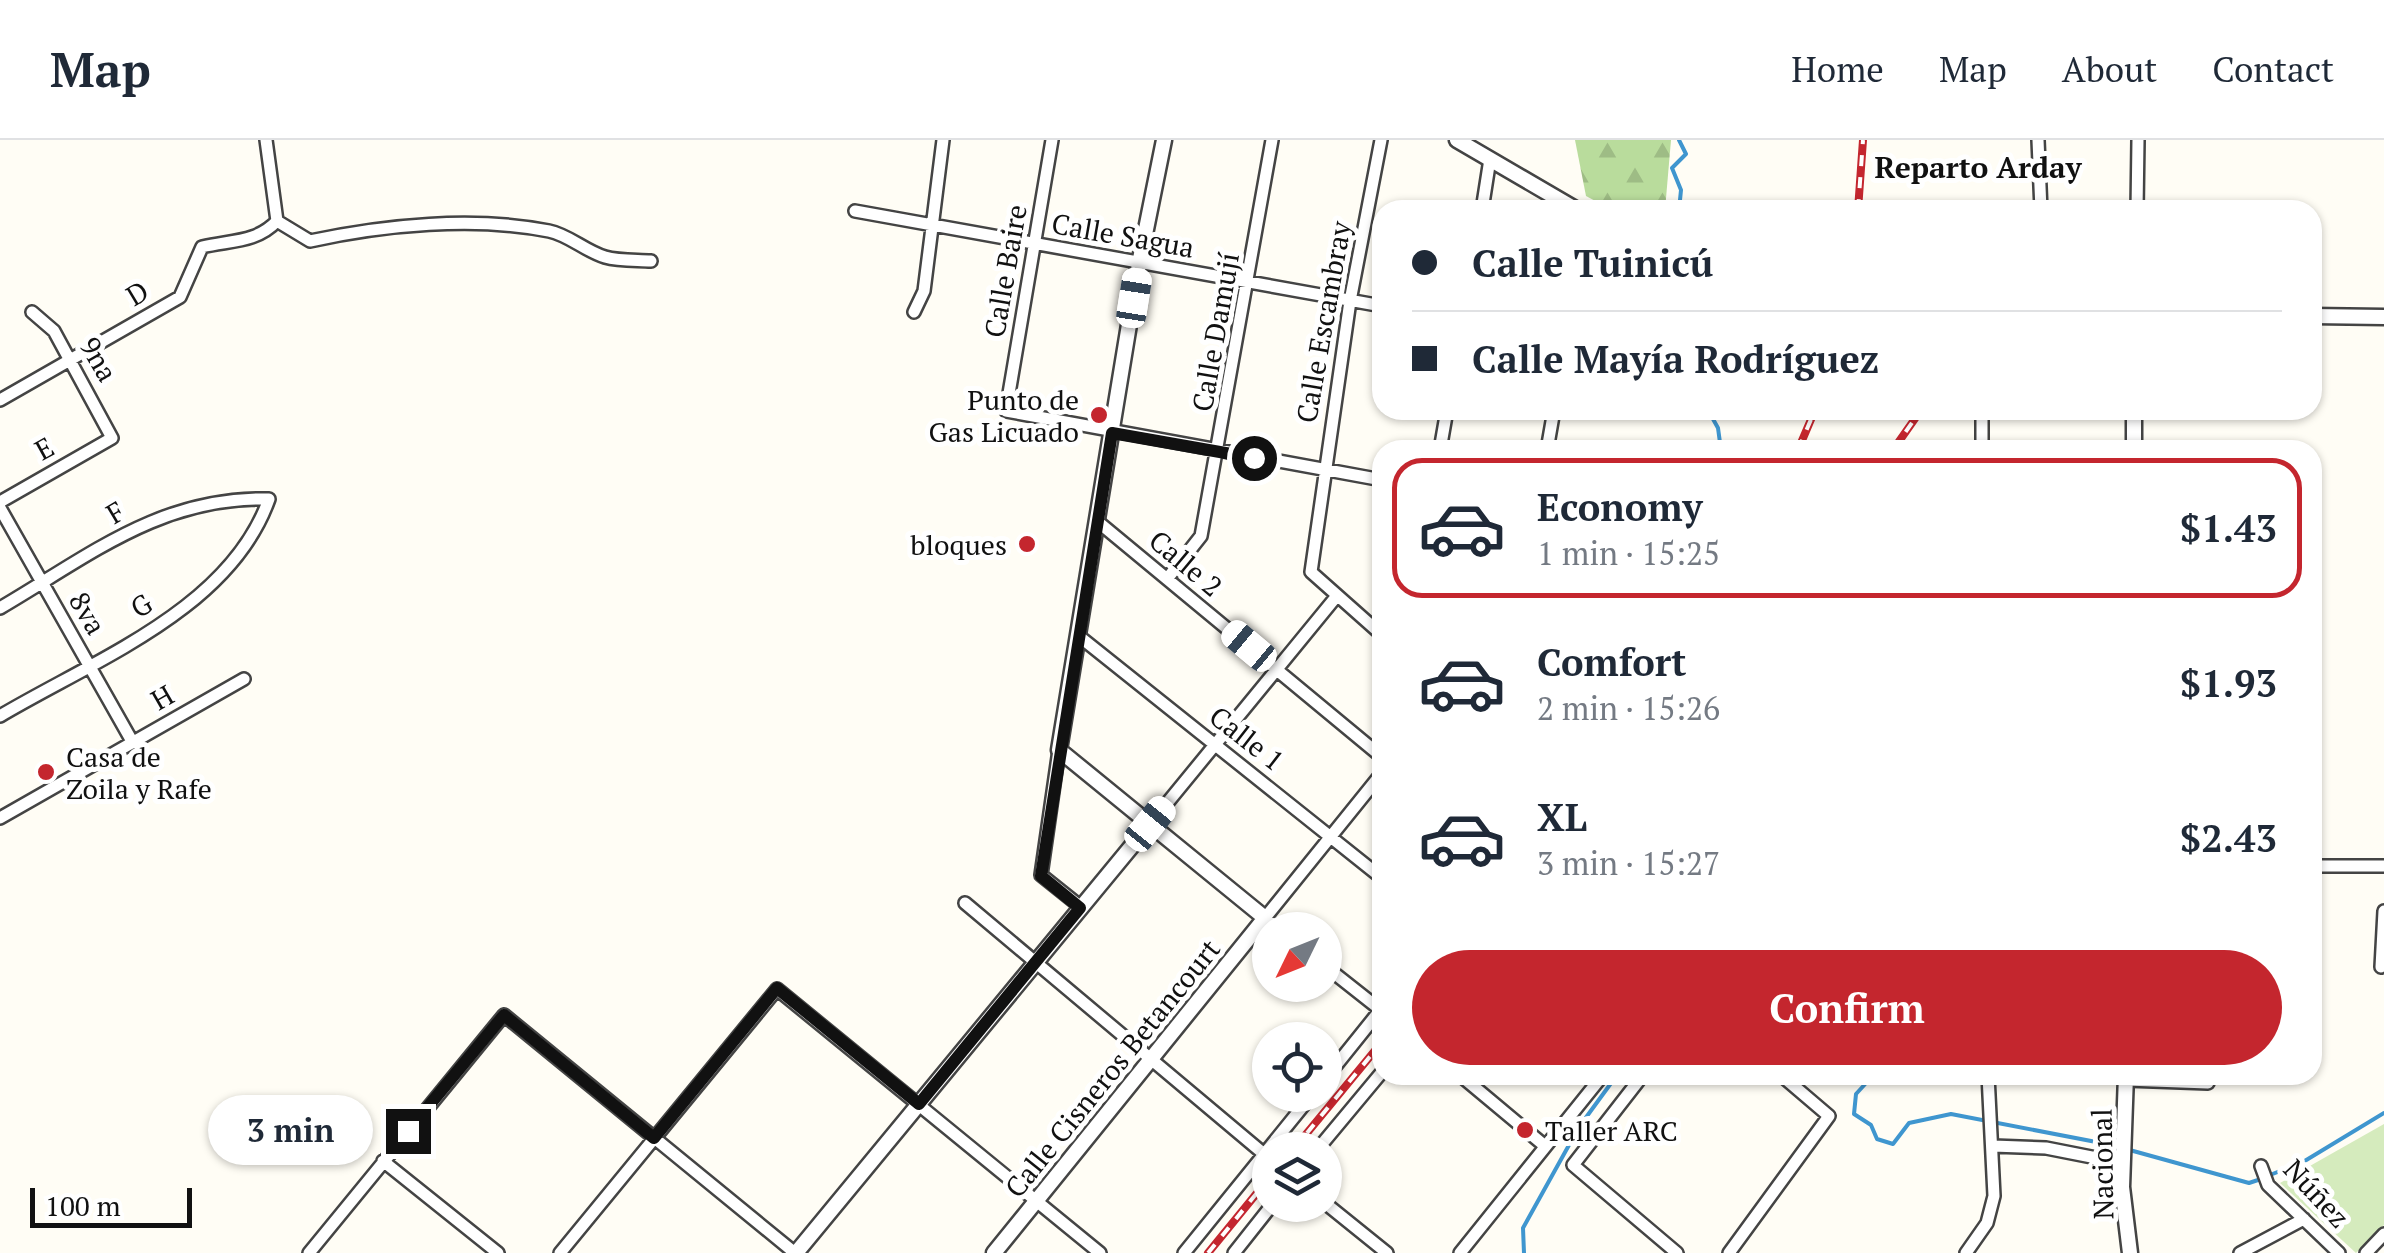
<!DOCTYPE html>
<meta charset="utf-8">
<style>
body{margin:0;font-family:"PT Serif",serif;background:#f2f2f3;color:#1f2937;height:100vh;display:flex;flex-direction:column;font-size:38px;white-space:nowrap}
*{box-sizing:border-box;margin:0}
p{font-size:32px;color:#747a83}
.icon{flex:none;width:55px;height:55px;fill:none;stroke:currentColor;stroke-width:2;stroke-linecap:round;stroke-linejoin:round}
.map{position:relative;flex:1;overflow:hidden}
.details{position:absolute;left:1372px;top:300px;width:950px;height:645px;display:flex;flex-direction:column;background:#fff;border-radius:30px;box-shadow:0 2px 8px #0004}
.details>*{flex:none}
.banner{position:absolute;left:1372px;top:60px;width:950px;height:220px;border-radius:30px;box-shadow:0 2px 8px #0004;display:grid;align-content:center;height:220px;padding:0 40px;background:#fff}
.needle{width:65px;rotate:227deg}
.fabs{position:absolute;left:1252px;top:772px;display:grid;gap:20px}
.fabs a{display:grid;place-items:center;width:90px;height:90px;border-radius:50%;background:#fff;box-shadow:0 2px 8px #0004;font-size:50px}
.scale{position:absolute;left:30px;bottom:25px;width:162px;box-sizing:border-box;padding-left:10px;border:5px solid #111;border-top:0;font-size:28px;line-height:35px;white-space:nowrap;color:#111;-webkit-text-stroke:8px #fff;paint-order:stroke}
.end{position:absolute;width:45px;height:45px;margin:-22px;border:12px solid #111;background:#fff;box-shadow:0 0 0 5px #fff}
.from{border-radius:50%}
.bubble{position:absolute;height:70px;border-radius:35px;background:#fff;box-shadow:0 2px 8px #0004;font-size:32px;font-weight:700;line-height:70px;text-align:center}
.car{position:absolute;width:30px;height:60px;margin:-30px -15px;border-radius:12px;box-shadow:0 0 8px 2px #0007;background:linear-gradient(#fff 24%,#345 0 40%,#fff 0 76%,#345 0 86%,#fff 0)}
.banner b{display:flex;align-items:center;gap:35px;height:95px;font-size:38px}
.banner b+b{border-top:2px solid #e0e1e3}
.banner i{width:25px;height:25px;background:#1f2937}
ul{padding:18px 0 0;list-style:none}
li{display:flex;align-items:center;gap:30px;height:140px;margin:0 20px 15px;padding:0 20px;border:5px solid transparent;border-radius:30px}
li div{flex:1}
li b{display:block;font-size:38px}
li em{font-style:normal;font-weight:700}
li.on{border-color:#c4262e}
li>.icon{width:90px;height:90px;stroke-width:1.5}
.primary-button{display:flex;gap:20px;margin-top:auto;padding:20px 40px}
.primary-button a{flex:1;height:115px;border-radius:60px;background:#c4262e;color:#fff;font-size:40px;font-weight:700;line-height:115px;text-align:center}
header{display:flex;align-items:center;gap:60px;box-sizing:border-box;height:140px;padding:0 50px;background:#fff;border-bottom:2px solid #e0e1e3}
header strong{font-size:48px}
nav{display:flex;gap:55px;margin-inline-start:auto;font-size:35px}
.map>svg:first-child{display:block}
</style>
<header>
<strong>Map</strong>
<nav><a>Home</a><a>Map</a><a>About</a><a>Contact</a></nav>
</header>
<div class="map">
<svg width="2384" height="1113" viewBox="0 0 2384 1113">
<defs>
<pattern id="forest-firs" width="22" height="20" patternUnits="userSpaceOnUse" patternTransform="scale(2.5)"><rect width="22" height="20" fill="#b9dc9c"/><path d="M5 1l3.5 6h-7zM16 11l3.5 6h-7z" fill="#9ebc85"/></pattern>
</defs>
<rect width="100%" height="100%" fill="#fffdf5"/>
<path fill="url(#forest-firs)" d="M1575 0H1671L1665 70H1612L1586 56Z"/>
<path fill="#d5ebbd" d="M2384 984V1085L2356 1113 2280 1043Z"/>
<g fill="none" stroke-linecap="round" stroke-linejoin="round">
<path stroke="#3f96cf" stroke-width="4" d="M1679 0 1686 14 1672 28 1681 50 1679 70
M1708 270 1718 288 1721 310
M1860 935 1867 942 1856 954 1854 974 1871 985 1877 999 1893 1004 1909 983 1951 974 2117 1006
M2126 1009 2249 1043 2261 1039
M2270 1035 2303 1022 2384 973
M1524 1113 1523 1088 1579 987 1617 935"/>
<defs>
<path id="minor" d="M266 0 277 81
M1052 0 1006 271 1382 340
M1381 0 1350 161 1311 432 1382 495
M2038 0 2041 70
M1482 70 1490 19
M2137 70 2138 0
M855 71 1382 166
M277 81 310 101C384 85 474 76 549 91 569 95 585 111 605 117 619 121 636 120 651 121
M914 172 924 151 943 0
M0 260 180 157 202 107C231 100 256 103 277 81
M1440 310 1447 270
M1547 310 1554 270
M1982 310V270
M0 362 112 298 54 191 32 172
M0 368 133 603
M1097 381 1382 617
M1167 439 1201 396 1272 0
M0 468C89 416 161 356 269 359 230 469 96 519 0 576
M1080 497 1382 738
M1059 610 1041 735 1081 767
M0 678 244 539
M1150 684 1336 457
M2312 726H2384
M965 763 1264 1014
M1280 790 1265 778 1382 633
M1325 826 1382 871
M2381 827 2384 771
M1460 935 1545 1006
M1643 935 1573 1025 1677 1113
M1325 939 1382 868
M2126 940 2208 943
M1993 1006 2046 1008 2122 1023
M1317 1010 1382 932
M383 1021 498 1113
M2261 1026 2268 1045 2339 1113
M1325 1063 1387 1113
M309 1113 504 875 795 1113
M560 1113 777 849 1100 1113
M1184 1113 1312 955
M1234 1113 1272 1065
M1460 1113 1603 935
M1729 1113 1829 976 1781 935
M1966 1113 1987 1083 1994 1056 1988 935
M2240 1113 2304 1079
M2366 1113 2384 1094"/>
<path id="tertiary" d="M1457 0 1577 70
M2312 176 2384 177
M2134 310V270
M2126 935 2122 1047 2130 1113
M796 1113 1150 684
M994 1113 1265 778 1059 610 1139 124 1164 0"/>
</defs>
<use href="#minor" stroke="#444" stroke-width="16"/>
<use href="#tertiary" stroke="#444" stroke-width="19"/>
<use href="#minor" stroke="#fff" stroke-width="11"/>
<use href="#tertiary" stroke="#fff" stroke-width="14"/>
<defs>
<path id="rail" d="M1858 70 1863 0
M1798 310 1815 270
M1893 310 1921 270
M1293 1010 1382 902
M1208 1113 1270 1037"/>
</defs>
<use href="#rail" stroke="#c4262e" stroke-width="8"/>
<use href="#rail" stroke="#fff" stroke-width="4" stroke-dasharray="11" stroke-linecap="butt"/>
</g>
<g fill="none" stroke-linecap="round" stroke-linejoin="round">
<path stroke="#111" stroke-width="12" d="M408 991 504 875 654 998 777 848 919 964 1080 768 1041 736 1112 293 1254 318"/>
</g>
<g fill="#c4262e" stroke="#fff" stroke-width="4">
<circle cx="1099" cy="275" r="10"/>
<circle cx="1027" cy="404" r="10"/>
<circle cx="46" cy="632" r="10"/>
<circle cx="1525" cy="990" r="10"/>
</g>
<g text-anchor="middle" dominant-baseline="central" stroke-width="10" stroke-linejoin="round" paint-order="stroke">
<g font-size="28" fill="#111" stroke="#fff">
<text transform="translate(1123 95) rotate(10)">Calle Sagua</text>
<text transform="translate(1005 131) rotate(-80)">Calle Baire</text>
<text transform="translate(137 153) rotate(-31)">D</text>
<text transform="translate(1323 182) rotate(-80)">Calle Escambray</text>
<text transform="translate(1215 192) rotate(-80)">Calle Damují</text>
<text transform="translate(99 219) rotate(60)">9na</text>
<text transform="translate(44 308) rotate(-29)">E</text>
<text transform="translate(115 372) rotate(-31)">F</text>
<text transform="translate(1186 423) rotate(40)">Calle 2</text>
<text transform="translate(141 465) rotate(-30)">G</text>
<text transform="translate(88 473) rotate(60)">8va</text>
<text transform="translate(162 557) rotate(-30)">H</text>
<text transform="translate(1247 598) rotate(38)">Calle 1</text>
<text transform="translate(1112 928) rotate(-51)">Calle Cisneros Betancourt</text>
<text transform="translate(2102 1024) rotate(-91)">Nacional</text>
<text transform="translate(2317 1053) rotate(47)">Núñez</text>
</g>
<g font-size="28" fill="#111" stroke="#fff" text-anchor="end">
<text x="1079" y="259">Punto de<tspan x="1079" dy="32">Gas Licuado</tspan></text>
<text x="1007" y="404">bloques</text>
<text x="66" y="616" text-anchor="start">Casa de<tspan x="66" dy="32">Zoila y Rafe</tspan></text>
<text x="1545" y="990" text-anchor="start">Taller ARC</text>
</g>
<g font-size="30" font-weight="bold" fill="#111" stroke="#fff">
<text x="1978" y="27">Reparto Arday</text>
</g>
</g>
</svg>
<div class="fabs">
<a><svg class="needle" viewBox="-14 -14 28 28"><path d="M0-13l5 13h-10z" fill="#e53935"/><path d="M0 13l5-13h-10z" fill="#747a83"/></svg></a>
<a><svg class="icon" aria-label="locate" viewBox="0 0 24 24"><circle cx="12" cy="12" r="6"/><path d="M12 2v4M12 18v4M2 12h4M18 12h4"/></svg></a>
<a><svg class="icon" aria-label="layers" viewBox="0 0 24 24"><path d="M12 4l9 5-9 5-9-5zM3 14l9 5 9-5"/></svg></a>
</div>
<div class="scale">100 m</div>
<i class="end from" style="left:1254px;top:318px"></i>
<i class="end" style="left:408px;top:991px"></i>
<div class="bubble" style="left:208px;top:955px;width:165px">3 min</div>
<i class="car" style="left:1134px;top:158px;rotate:9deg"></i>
<i class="car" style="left:1249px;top:506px;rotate:310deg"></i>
<i class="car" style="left:1150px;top:684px;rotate:39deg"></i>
<div class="banner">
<b><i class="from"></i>Calle Tuinicú</b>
<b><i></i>Calle Mayía Rodríguez</b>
</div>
<section class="details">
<ul>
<li class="on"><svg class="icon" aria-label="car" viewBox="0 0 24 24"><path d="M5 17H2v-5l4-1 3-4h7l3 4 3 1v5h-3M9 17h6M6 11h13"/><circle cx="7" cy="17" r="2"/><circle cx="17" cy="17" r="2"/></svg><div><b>Economy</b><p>1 min · 15:25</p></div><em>$1.43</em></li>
<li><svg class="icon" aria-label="car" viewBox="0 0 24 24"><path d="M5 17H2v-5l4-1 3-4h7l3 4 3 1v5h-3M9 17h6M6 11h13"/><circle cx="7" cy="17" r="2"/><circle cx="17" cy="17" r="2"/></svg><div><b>Comfort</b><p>2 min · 15:26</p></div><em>$1.93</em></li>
<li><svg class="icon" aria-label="car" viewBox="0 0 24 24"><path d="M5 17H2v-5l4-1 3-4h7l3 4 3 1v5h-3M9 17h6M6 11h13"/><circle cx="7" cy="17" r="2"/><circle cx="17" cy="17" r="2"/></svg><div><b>XL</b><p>3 min · 15:27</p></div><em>$2.43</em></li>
</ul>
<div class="primary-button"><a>Confirm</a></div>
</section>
</div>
